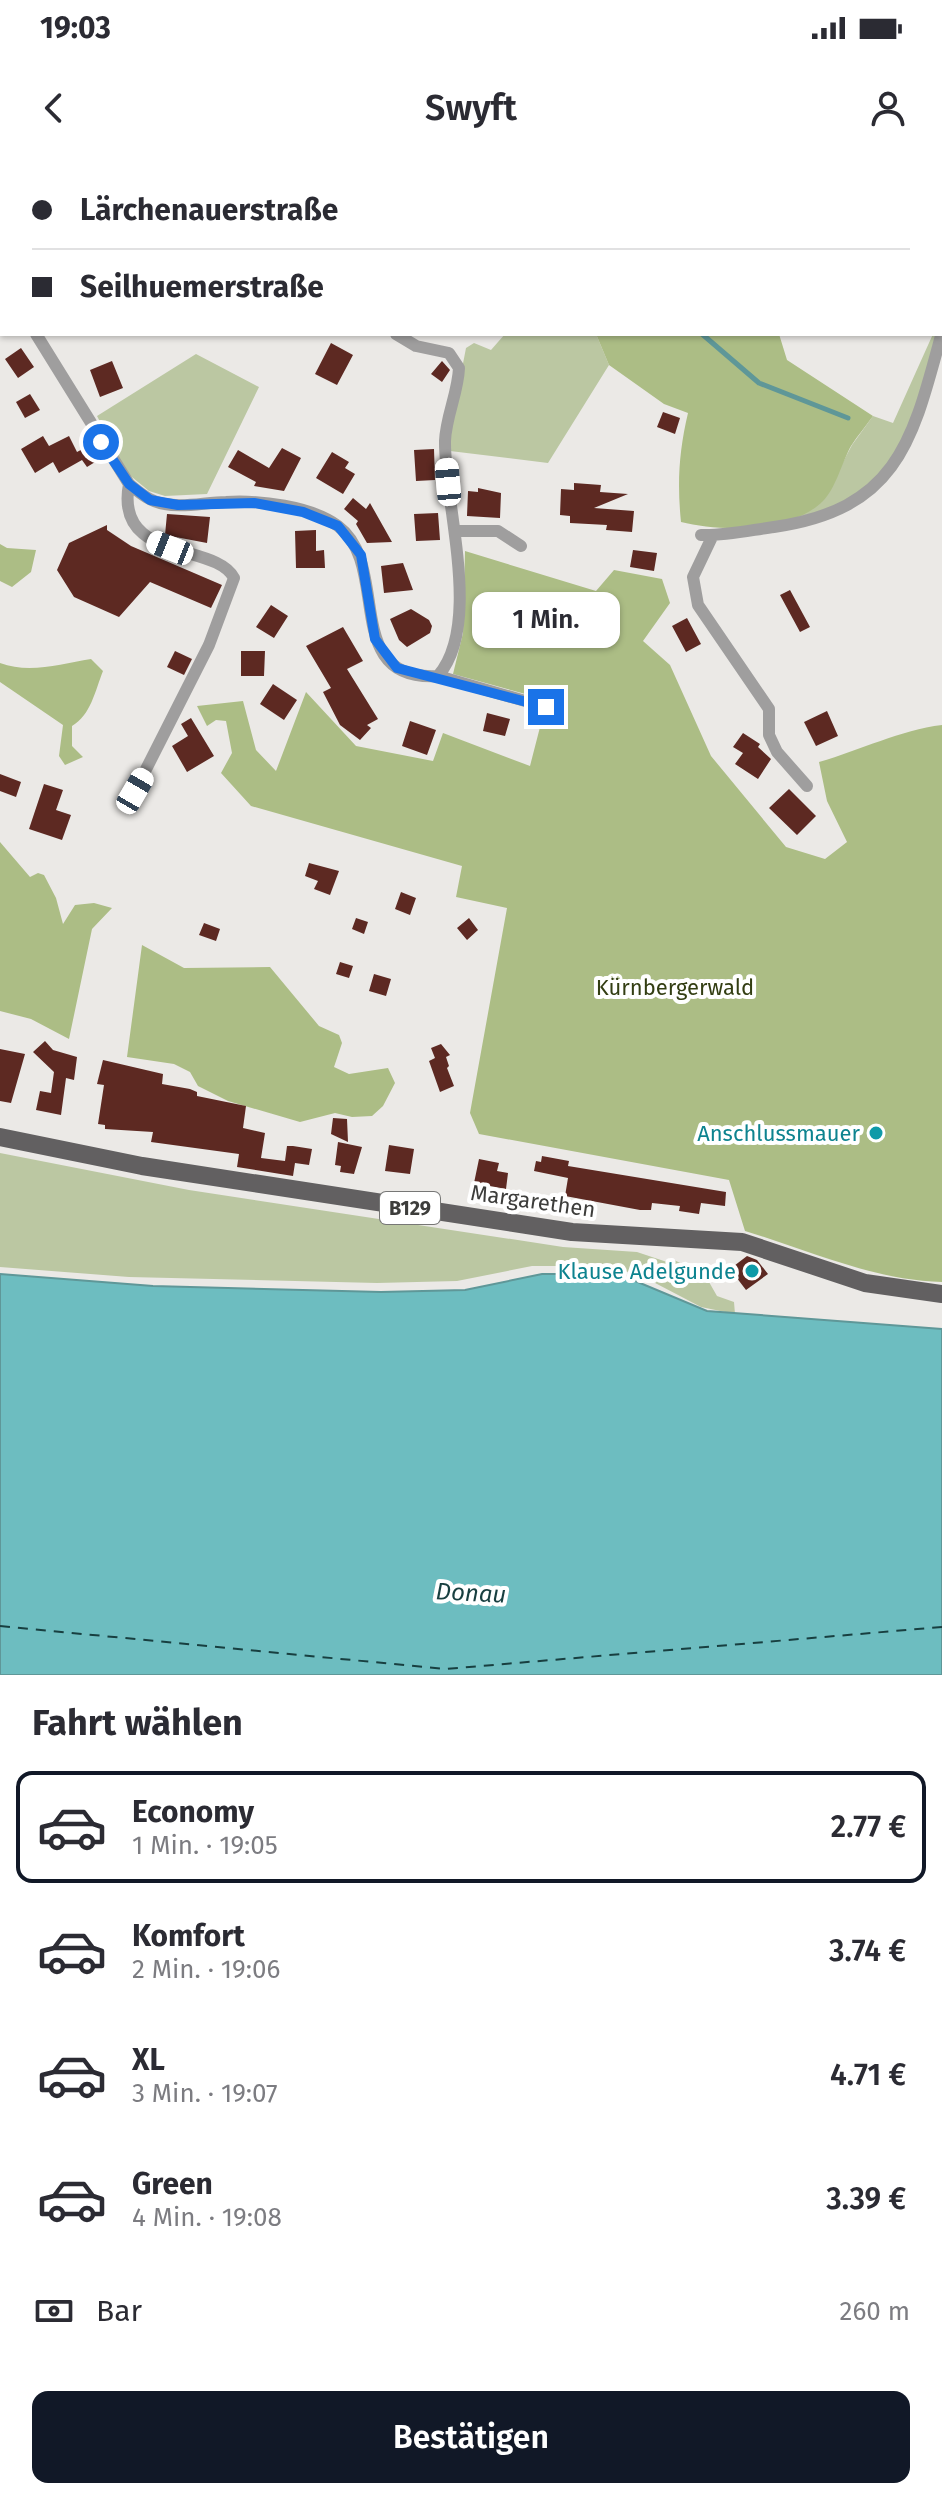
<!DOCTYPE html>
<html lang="de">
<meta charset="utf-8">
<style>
body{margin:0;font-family:"Fira Sans",sans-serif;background:#f7f7f7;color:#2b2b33;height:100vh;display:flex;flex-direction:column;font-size:30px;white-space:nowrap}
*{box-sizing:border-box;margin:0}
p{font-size:26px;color:#7c7c81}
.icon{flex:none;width:44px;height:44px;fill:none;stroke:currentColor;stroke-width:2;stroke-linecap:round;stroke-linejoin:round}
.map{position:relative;height:1515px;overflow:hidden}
.drawer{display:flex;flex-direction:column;background:#fff;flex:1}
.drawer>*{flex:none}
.banner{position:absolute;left:0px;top:0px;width:942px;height:176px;box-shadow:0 2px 6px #0004;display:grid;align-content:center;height:176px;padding:0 32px;background:#fff}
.end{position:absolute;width:36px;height:36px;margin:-18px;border:10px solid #1a73e8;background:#fff;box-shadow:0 0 0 4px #fff}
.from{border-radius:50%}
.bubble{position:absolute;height:56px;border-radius:16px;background:#fff;box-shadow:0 2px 6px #0004;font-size:26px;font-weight:600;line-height:56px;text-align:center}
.car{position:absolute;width:24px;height:48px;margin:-24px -12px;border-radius:10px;box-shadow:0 0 6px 2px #0007;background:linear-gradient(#fff 24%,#345 0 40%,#fff 0 76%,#345 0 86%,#fff 0)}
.banner b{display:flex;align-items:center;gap:28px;height:76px;font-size:30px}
.banner b+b{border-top:2px solid #e1e1e2}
.banner i{width:20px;height:20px;background:#2b2b33}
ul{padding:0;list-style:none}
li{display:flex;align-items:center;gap:24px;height:112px;margin:0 16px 12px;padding:0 16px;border:4px solid transparent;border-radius:16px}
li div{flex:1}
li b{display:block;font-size:30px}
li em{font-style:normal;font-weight:600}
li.current{border-color:#111827}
li>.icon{width:72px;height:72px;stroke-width:1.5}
h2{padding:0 32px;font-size:36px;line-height:96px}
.pay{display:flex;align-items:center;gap:20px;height:88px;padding:0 32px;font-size:30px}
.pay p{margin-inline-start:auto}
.action{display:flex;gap:16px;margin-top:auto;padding:16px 32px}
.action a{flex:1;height:92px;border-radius:16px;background:#111827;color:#fff;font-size:32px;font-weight:600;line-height:92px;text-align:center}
.status{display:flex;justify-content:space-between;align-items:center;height:56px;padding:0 40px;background:#fff;direction:ltr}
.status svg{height:22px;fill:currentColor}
header{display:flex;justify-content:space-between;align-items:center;height:104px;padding:0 32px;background:#fff;font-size:36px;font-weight:600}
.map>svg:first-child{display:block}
</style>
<div class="status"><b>19:03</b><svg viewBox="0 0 49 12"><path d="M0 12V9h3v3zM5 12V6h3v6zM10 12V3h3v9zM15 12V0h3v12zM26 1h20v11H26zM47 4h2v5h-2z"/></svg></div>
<header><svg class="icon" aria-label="back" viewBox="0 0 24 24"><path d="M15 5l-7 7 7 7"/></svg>Swyft<svg class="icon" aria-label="person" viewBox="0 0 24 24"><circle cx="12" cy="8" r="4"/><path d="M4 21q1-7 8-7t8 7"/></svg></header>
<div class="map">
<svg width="942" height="1515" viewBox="0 0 942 1515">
<rect width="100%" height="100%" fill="#ebe9e6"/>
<path fill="#bbc7a2" d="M505 174H596L609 205 548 303 450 291 448 281 466 188 474 183 491 190Z
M933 174H937L918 249 887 309 841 346 767 365 823 340 852 285 873 256 893 263Z
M196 194 259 227 207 334 165 336 149 331 127 313 97 256Z
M0 993 189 1030 563 1087 637 1092 667 1102 670 1098 705 1115 717 1136 734 1142 735 1154 701 1147 636 1113 587 1106H532L457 1121 377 1123 129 1117 0 1107Z"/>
<path fill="#acbd85" d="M299 0H717V2H303Z
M596 174H779L787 200 873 256C866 266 858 275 851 286 842 302 836 328 823 341 791 373 721 372 681 362 677 323 679 291 688 253L664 244 609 205Z
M0 384 7 388 36 390 31 412 12 427 0 421Z
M465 391 596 431 614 410 662 419 670 443 643 481 670 505 711 596 786 687 825 699 847 682 827 641 819 602C861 590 900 570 942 565V1122C872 1120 811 1091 745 1071L729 1020 479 974 470 953 507 748 456 737 462 706 251 646 221 613 232 593 226 561 216 560 207 566 197 546 243 541 256 590 276 611 306 532 356 586 433 601 443 573 530 606 547 540 453 514 463 473Z
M91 499 103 511C95 531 91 555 72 566V586L83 597 65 605 59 596 63 565 0 522V503C29 514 61 504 91 499Z
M0 682 30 717 38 713 44 715 56 738 63 764 75 745 94 743 112 748 92 769 69 879 31 859 0 851Z
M142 785 184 808 270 807 319 866 339 875 342 883 334 907 349 914 388 908 395 923 383 946 372 956 352 957 335 953 300 962 228 941 198 926 190 912 174 904 127 897Z"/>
<path fill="#6dbdc0" stroke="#5f9798" stroke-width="2" d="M0 1114 153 1126 381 1132 465 1130 542 1114H588L633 1120 707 1151 942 1169V1515H0Z"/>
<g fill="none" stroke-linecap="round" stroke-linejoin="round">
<path stroke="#5f9798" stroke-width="5" d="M359 0 361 2
M702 174 759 223 848 258"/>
<path stroke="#183f40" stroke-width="2" stroke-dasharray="10 8" stroke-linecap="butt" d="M0 1466 445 1509 942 1467"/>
</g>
<path fill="#5d2922" d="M331 183 353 195 337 225 315 214Z
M21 188 34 207 18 218 5 199Z
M112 201 123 228 100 237 90 210Z
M442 201 450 210 442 222 431 214Z
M30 234 40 250 25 258 16 242Z
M663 252 680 258 675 274 657 267Z
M43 276 49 286 69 276 77 292 90 285 100 299 87 307 82 300 59 313 53 302 35 313 21 289Z
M282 288 301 298 284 331 254 326 256 322 228 307 238 290 269 308Z
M434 289 435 320 416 321 414 290Z
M332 292 349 302 345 308 355 314 343 334 316 318Z
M574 323 601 325 600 332 628 334 594 348 634 351 632 372 606 370 607 365 570 363V356L560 355 561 329 574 330Z
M478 328 501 333 500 358 467 356 468 331 478 332Z
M353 338 366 349 370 343 392 382 367 383 356 364 358 361 344 349Z
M438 353 440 380 416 381 414 354Z
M167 354 210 357 207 383 165 375Z
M107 365V370L131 386 222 425 211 448 150 422 119 457 74 437 57 410 69 383Z
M316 370V391L324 390 325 408H296L295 371Z
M633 390 657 393 654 411 630 407Z
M403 403 413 430 384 433 381 406Z
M790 430 810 467 800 472 780 435Z
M271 445 288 456 274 478 256 467Z
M411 449 429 460 432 466 430 473 407 487 399 480 390 459Z
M687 458 701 484 686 492 672 466Z
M343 467 363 501 347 509 378 559 367 565 371 568 360 580 340 565 323 532 331 528 306 486Z
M175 491 192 499 184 515 167 507Z
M241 491H265L264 516H241Z
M273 524 297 540 284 560 260 544Z
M827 551 838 576 816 586 804 562Z
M487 553 510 559 505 576 483 571Z
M191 558 214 596 187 612 172 586 188 576 181 564Z
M410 561 436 570 427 595 402 586Z
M743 573 760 584 758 587 771 599 758 619 735 604 743 593 733 587Z
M0 614 21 622 16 637 0 631Z
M44 624 63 630 56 650 71 655 62 680 29 669Z
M789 629 816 656 797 675 769 648Z
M309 703 339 711 330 735 314 729 318 721 305 716Z
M401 732 416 738 410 755 395 749Z
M356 758 368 762 364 774 352 769Z
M469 758 478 770 467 780 457 768Z
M204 763 220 769 216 781 199 775Z
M340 802 353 806 349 818 336 814Z
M374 814 391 819 386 836 369 831Z
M45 881 53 890 77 897 74 920 66 918 61 955 36 950 40 931 51 933 54 912 33 892Z
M441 884 450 895 446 897 449 906 447 908 454 926 440 932 429 901 435 898 431 888Z
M0 889 25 894 11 943 0 941Z
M103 900 163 914 162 924 190 929 197 932V936L246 946 243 968 265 973 261 998 285 1001 287 986H293L312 989 309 1005 295 1003 293 1016 237 1007 239 994 151 982 153 972 105 969V965L98 964 104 925 97 924Z
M333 958 347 959 348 982 331 974Z
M338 982 362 987 354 1014 340 1012 341 1006 335 1005Z
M389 985 414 989 410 1014 385 1011Z
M542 996 569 1001 568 1006 726 1032 725 1046 701 1043 699 1054 679 1051 680 1046 652 1043 651 1050H640L565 1036 568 1018 534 1011 536 1001 541 1002Z
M479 999 499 1003 497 1011 508 1013 506 1029 474 1023Z
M747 1096 757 1100 768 1114 746 1130 730 1109Z"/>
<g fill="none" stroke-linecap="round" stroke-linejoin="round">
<path stroke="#9f9e9e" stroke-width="12" d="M0 96H2
M0 125 2 127
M36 174 129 324C140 333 150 342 165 344 185 348 206 342 226 342 259 340 311 346 338 366 392 406 340 522 438 516
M396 174 416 186 449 193 459 208C458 233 446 256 445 281 444 344 483 464 438 516L546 547
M129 324C114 403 216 382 234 418L209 485 135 631
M456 371H498L521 386
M701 375C725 376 751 370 774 367 899 349 913 279 942 172
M713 375 693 417 698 445 769 549V575L777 592 807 626"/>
<path stroke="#626061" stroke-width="18" d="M0 977 142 1006 572 1072 742 1082 865 1123 942 1134"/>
</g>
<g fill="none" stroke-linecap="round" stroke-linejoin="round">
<path stroke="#1a73e8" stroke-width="10" d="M101 282 129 324 150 340 178 345 254 343 303 352 338 366 361 395 375 479 397 508 546 547"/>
</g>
<g fill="#0f9aa8" stroke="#fff" stroke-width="3">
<circle cx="876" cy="973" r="8"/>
<circle cx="752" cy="1111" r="8"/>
</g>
<g text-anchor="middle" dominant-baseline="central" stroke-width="8" stroke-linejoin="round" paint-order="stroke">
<rect fill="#fff" stroke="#777776" stroke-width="2" x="380" y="1032" width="60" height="32" rx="6"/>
<g font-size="20" font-weight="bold" fill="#3d3d3b">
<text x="410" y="1048">B129</text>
</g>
<g font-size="22" fill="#333e13" stroke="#fff">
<text x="675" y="827">Kürnbergerwald</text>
</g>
<g font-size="22" fill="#0d838f" stroke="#fff" text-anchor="end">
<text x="860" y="973">Anschlussmauer</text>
<text x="736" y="1111">Klause Adelgunde</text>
</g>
<g font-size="22" fill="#3d3d3b" stroke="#fff">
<text transform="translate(533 1041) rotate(8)">Margarethen</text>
</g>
<g font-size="24" font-style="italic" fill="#183f40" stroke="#fff">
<text transform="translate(471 1433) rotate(3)">Donau</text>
</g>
</g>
</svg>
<i class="end from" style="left:101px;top:282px"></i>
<i class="end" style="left:546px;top:547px"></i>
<div class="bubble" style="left:472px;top:432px;width:148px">1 Min.</div>
<i class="car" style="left:448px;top:322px;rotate:355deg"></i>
<i class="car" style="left:170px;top:388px;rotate:292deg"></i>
<i class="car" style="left:135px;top:631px;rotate:30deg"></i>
<div class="banner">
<b><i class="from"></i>Lärchenauerstraße</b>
<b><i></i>Seilhuemerstraße</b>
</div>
</div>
<section class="drawer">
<h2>Fahrt wählen</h2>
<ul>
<li class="current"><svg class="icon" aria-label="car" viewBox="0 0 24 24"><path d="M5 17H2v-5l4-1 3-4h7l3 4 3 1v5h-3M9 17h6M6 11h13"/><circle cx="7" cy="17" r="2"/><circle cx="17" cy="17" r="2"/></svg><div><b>Economy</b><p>1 Min. · 19:05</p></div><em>2.77 €</em></li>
<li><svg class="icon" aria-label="car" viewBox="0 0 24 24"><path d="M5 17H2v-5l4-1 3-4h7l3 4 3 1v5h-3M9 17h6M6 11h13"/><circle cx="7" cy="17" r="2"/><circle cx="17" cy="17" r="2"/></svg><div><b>Komfort</b><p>2 Min. · 19:06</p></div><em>3.74 €</em></li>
<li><svg class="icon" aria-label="car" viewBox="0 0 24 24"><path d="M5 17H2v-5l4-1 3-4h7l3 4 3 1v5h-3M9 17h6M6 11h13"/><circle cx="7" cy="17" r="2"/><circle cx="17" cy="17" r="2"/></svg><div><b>XL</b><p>3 Min. · 19:07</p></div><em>4.71 €</em></li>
<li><svg class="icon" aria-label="car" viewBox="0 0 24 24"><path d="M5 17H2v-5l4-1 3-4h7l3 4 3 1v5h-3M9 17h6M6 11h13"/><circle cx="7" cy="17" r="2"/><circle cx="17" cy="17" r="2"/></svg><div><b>Green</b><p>4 Min. · 19:08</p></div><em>3.39 €</em></li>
</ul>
<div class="pay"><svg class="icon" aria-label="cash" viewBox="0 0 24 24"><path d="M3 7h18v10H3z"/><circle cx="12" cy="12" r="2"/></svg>Bar<p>260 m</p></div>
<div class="action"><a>Bestätigen</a></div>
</section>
